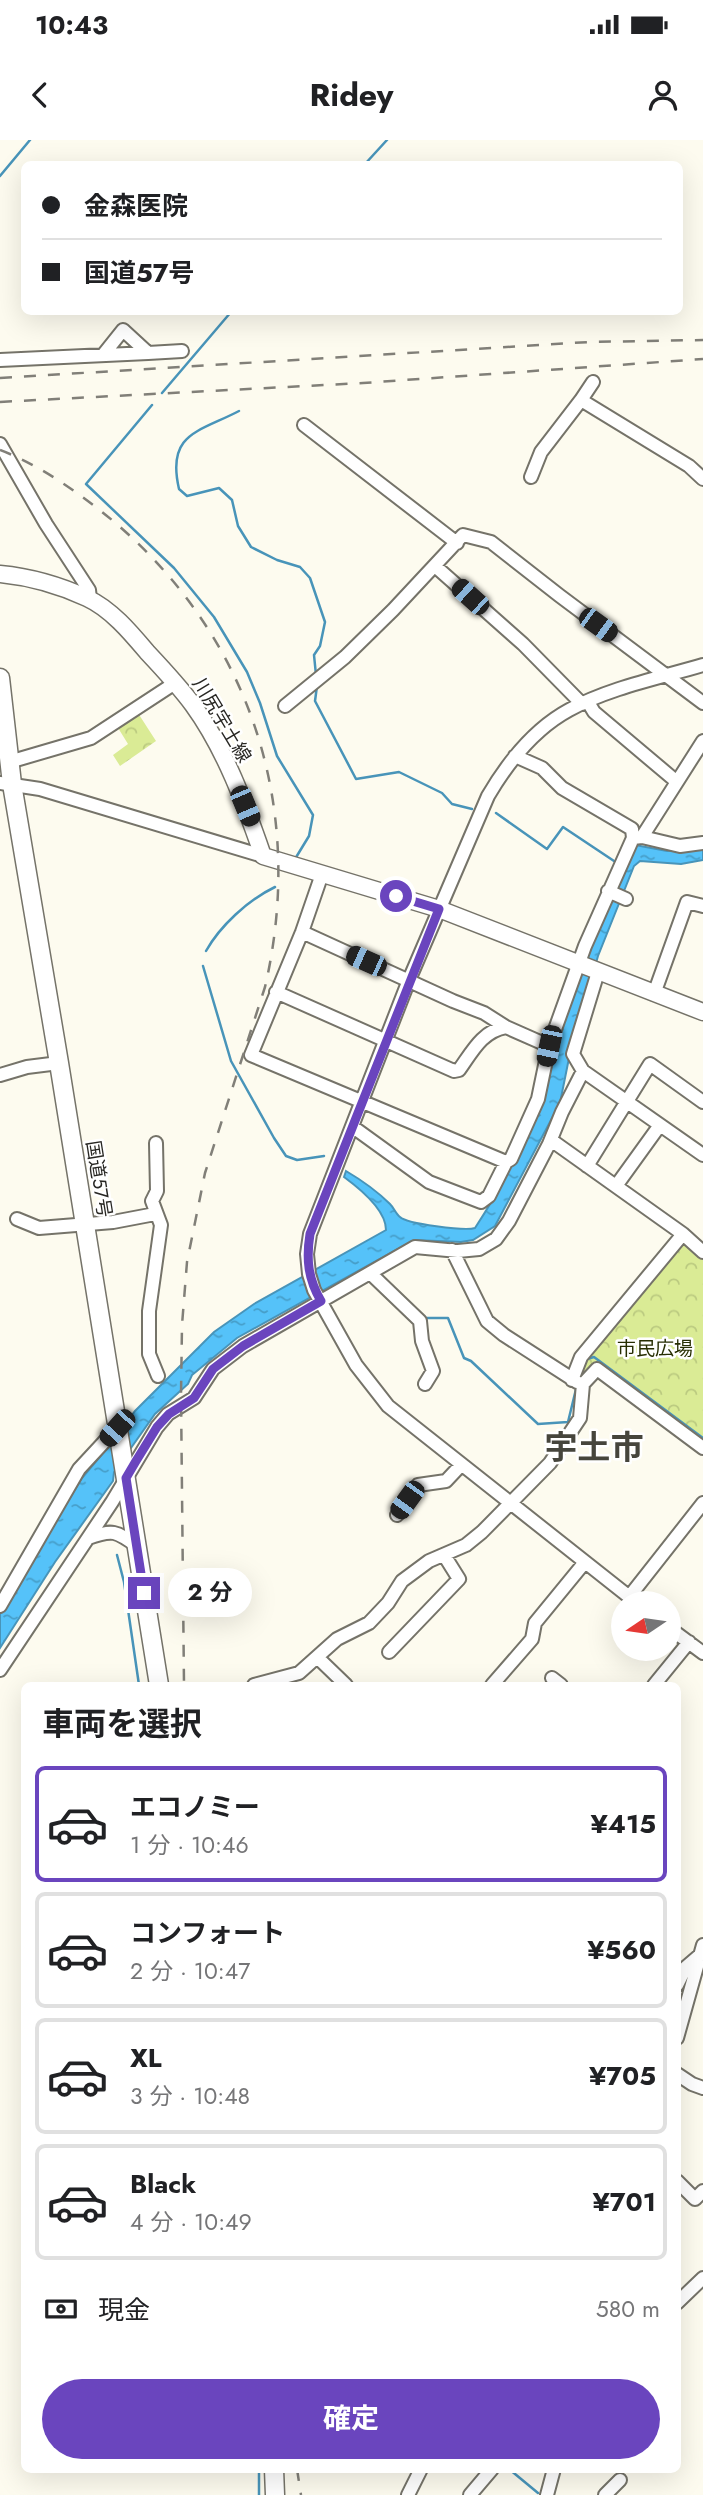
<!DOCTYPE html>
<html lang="ja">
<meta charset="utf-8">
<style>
body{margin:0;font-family:Jost,"Noto Sans JP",sans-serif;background:#f6f6f6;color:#202124;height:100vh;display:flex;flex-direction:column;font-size:26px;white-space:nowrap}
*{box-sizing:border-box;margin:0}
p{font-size:23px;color:#757577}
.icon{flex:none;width:38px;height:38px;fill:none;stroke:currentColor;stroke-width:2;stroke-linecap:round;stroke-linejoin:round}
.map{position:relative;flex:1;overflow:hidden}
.panel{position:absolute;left:21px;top:1542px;width:660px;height:791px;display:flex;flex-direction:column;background:#fff;border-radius:10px;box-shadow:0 7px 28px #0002}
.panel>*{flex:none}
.top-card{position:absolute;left:21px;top:21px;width:662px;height:154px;border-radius:10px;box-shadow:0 7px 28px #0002;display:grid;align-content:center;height:154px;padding:0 21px;background:#fff}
.needle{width:46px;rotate:257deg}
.tools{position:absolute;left:611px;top:1451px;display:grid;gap:14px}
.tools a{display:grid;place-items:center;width:70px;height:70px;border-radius:50%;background:#fff;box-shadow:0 7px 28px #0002;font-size:35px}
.end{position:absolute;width:32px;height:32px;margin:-16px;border:9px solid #6a45be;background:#fff;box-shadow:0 0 0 4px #fff}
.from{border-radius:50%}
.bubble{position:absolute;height:49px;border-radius:24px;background:#fff;box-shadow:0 7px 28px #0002;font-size:23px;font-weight:700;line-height:49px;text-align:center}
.car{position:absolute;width:21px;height:42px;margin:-21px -10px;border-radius:9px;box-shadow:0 0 5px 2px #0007;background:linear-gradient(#222 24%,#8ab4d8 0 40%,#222 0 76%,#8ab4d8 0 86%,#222 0)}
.top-card b{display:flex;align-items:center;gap:24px;height:66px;font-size:26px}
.top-card b+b{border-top:2px solid #e0e0e0}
.top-card i{width:18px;height:18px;background:#202124}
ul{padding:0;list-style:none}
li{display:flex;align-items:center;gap:21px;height:116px;margin:0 14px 10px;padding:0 7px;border:4px solid #e0e0e0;border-radius:10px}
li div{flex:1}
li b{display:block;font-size:26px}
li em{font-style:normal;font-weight:700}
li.selected{border-color:#6a45be}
li>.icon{width:63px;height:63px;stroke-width:1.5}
h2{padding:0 21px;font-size:32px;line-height:84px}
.pay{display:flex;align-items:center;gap:18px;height:77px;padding:0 21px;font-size:26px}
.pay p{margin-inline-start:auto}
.button{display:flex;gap:14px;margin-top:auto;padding:14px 21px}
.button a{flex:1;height:80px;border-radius:42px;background:#6a45be;color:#fff;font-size:28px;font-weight:700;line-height:80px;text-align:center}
.status{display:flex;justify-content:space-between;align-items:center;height:49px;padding:0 35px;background:#fff;direction:ltr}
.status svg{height:19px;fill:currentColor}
header{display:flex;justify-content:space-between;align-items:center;height:91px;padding:0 21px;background:#fff;font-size:32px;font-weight:700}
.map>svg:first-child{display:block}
</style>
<div class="status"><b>10:43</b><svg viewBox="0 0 49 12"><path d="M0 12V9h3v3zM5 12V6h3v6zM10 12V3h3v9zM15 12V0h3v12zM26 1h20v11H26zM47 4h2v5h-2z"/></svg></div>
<header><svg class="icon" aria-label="back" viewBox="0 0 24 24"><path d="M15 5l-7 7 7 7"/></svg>Ridey<svg class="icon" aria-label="person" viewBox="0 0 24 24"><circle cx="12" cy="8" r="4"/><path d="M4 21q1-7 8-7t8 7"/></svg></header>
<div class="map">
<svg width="703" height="2355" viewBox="0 0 703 2355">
<defs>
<pattern id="park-crowns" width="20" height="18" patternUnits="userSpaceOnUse" patternTransform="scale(1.75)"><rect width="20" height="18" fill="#daeb95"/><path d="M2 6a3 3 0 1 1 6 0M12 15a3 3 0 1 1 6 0" fill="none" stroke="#bbca80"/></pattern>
<pattern id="water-ripples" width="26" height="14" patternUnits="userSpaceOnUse" patternTransform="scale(1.75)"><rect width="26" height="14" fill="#55c2f9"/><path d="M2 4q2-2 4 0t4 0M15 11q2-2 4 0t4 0" fill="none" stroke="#469ec9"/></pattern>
</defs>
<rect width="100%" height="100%" fill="#fdfbef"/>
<path fill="url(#park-crowns)" d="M136 570 156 601 120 626 113 615 128 604 115 583Z
M683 1102 703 1119V1305L597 1227 586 1236H581L579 1230 585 1217Z"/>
<path fill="url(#water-ripples)" stroke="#4894b9" stroke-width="2" d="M635 705 667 711 703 706V720L681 724 640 721 634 726 598 816 569 918 560 963 495 1086 473 1100 461 1102 414 1100 237 1198 192 1235 188 1244 155 1274 114 1332 113 1341 55 1422 0 1508V1473L82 1338 110 1305 135 1271 214 1192 254 1164 386 1090C386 1070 359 1048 344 1037L346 1031C363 1041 377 1051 390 1064 394 1068 396 1074 400 1077 407 1084 465 1091 475 1088 512 1032 540 969 558 905L557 897 580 833Z"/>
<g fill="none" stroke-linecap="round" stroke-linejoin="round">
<path stroke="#4894b9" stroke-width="2.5" d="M365 24 387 0
M0 36 30 0
M162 253 231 172
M152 265 86 344 174 428 214 477 247 532 260 563 277 616 313 675 309 696 295 719
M239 271C199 292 166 293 179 349L187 356 219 348 232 360 238 386 251 407 277 420 300 427 310 438 325 482 320 506 314 515 316 535
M317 546 315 561 356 639 399 632 442 653 452 664 472 669
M496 673 547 709 563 687 614 721
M206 811C220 786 248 760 275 747
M203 826 231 921 274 998 286 1016 297 1020 324 1016
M418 1171 426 1178H448L464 1218 471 1221 538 1284 568 1282 577 1245
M587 1219 594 1217 703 1298
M117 1415 124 1442 139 1545
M259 2329V2355
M509 2329 538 2353"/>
<defs>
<path id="minor" d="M148 213 182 211
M0 220 148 213 123 190 103 215
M581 260 593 242
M304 285 457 403
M0 304 46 384 89 450 90 459
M531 337 541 312 581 260 689 326 703 339
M435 426 523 504 582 564
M588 562 594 572 677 642
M285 566 345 517 393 470 463 395 491 402 560 456 703 563
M515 616 542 628 562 648 632 689 633 698
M9 622 91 598 175 543
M0 643 40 649 263 716
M642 697 703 601
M322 734 302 792 251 915 506 1022
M608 751 626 759
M302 792 453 861 484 873 506 887 549 906
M598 832 573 914 583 931 703 1015
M276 852 454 931 459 930C472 912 482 891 506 887
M654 854 687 762 703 766
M0 935 27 927 59 923
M353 987 429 1042 481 1062 489 1056 506 1022 511 1019 538 959 549 906 585 806 633 698 642 697 680 706 703 703
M551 1000 683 1094
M156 1003 157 1051 152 1061 161 1085 149 1171V1214L158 1236
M587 1026 650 924 703 962
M616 1046 660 985
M17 1079 39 1088 113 1082 155 1074
M452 1110 487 1181 504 1195 577 1242
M370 1133 420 1181 422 1201 433 1231 425 1244
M572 1240 581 1217 683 1094 703 1112
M397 1375 418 1345 446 1341 461 1325
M88 1398C113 1389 116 1391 137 1406
M629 1457 703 1363
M637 1463 388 1266 356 1225 314 1150 309 1134 307 1114 310 1094 409 840 488 656C508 622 534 589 569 570 609 548 659 538 703 525
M0 1466 79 1329 117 1288
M668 1487 703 1513
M389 1512 459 1439 444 1415
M317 1517 346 1545
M0 1530 112 1362 157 1287 168 1274 194 1258 213 1229 243 1206 415 1107 458 1111 479 1109 496 1099 509 1081 549 1004 562 972 583 931
M552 1538 561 1545
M254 1545 299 1533 337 1499 369 1483 388 1463 402 1441 429 1421 466 1405 482 1392 550 1323 580 1278 583 1244 597 1229 703 1308
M492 1545 532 1499 535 1483 585 1422
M654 1545 689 1502
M677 1845 686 1827 700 1815
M677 1898 703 1805
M677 1934 692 1944 703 1948
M677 2041 695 2059 703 2051
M677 2163 703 2138
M408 2355 421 2329
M470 2355 492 2329
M547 2355 554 2329
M605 2355 620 2340"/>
<path id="major" d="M0 434C31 437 59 445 87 458 111 469 131 493 147 512 163 529 179 546 193 565 225 609 245 664 263 716L439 769 703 872"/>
<path id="highway" d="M0 538 12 644 59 923 159 1545
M274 2329 275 2355"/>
</defs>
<use href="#minor" stroke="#757369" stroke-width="16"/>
<use href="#major" stroke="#757369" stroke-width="19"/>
<use href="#highway" stroke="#757369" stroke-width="21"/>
<use href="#minor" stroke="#fff" stroke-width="12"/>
<use href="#major" stroke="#fff" stroke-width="16"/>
<use href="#highway" stroke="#fff" stroke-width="18"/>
<path stroke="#817f78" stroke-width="2.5" stroke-dasharray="12 12" stroke-linecap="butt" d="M0 238 589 202 703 200
M0 262 363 243 703 219
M0 310C40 325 79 353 112 380 252 498 306 670 265 847L205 1033 187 1122 182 1185 181 1255 184 1545
M297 2329 301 2355"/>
</g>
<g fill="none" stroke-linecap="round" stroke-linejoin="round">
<path stroke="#6a45be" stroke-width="9" d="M144 1453 126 1338 136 1321 157 1287 169 1274 194 1258 213 1229 243 1206 321 1161C308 1139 306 1119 310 1094L439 769 396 756"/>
</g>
<g text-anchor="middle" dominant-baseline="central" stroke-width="5" stroke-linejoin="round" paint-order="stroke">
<g font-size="19" fill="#282723" stroke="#fff">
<text transform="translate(222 580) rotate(59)">川尻宇土線</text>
<text transform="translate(99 1039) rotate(81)">国道57号</text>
</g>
<g font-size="19" fill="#272e03" stroke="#fff">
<text x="655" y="1208">市民広場</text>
</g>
<g font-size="33" font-weight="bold" fill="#46453c" stroke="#fff">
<text x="594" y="1307">宇土市</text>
</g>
</g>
</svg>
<div class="tools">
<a><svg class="needle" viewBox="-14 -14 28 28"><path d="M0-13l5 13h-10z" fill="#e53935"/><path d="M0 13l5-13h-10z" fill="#757577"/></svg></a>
</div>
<i class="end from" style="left:396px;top:756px"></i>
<i class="end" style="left:144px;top:1453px"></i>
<div class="bubble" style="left:168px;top:1428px;width:84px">2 分</div>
<i class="car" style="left:470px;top:457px;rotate:312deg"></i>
<i class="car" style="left:598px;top:485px;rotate:126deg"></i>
<i class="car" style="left:245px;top:666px;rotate:157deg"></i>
<i class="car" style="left:366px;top:821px;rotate:294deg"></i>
<i class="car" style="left:549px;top:906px;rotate:192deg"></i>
<i class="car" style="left:117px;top:1288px;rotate:222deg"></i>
<i class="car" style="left:407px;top:1360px;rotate:216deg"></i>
<div class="top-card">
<b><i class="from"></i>金森医院</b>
<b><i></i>国道57号</b>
</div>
<section class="panel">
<h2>車両を選択</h2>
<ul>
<li class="selected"><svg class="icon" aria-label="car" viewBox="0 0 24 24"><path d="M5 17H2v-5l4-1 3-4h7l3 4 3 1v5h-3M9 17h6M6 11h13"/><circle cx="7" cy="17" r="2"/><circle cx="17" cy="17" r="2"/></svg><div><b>エコノミー</b><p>1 分 · 10:46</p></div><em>¥415</em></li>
<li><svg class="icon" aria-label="car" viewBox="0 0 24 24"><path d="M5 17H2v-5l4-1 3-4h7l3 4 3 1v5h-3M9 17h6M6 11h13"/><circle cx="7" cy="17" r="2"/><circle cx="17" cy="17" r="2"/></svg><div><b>コンフォート</b><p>2 分 · 10:47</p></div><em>¥560</em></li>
<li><svg class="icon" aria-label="car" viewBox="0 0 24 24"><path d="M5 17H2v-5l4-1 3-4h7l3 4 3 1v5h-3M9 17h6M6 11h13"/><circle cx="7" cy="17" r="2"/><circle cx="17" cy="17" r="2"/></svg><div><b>XL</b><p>3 分 · 10:48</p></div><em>¥705</em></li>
<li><svg class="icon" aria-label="car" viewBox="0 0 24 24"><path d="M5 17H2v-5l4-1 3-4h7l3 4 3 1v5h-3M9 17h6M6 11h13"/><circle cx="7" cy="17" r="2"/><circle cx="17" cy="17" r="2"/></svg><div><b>Black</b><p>4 分 · 10:49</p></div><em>¥701</em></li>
</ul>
<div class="pay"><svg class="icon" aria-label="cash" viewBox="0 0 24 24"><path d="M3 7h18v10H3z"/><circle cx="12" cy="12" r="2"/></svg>現金<p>580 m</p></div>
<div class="button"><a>確定</a></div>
</section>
</div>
